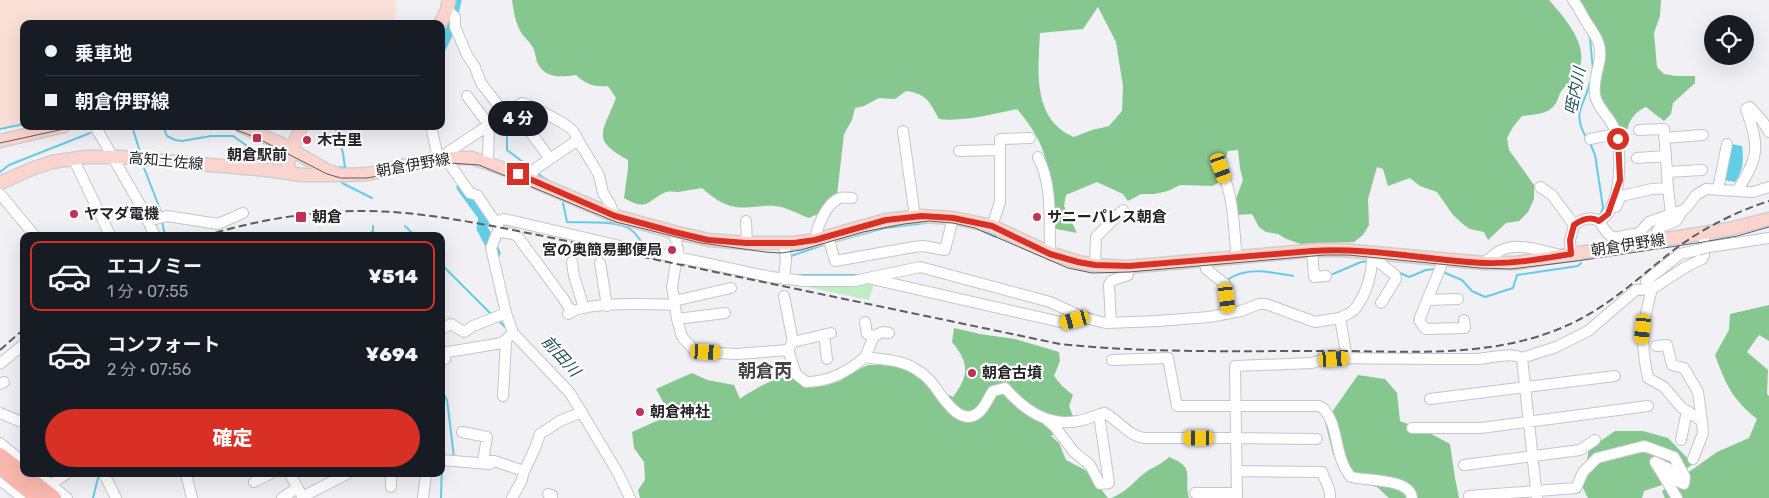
<!DOCTYPE html>
<html lang="ja">
<meta charset="utf-8">
<style>
body{margin:0;font-family:Rubik,"Noto Sans JP",sans-serif;background:#242831;color:#f1f3f6;height:100vh;display:flex;flex-direction:column;font-size:19px;white-space:nowrap}
*{box-sizing:border-box;margin:0}
p{font-size:16px;color:#9ea1a6}
.icon{flex:none;width:28px;height:28px;fill:none;stroke:currentColor;stroke-width:2;stroke-linecap:round;stroke-linejoin:round}
.map{position:relative;flex:1;overflow:hidden}
.panel{position:absolute;left:20px;top:232px;width:425px;height:245px;display:flex;flex-direction:column;background:#171b24;border-radius:10px;box-shadow:0 5px 20px #0002}
.panel>*{flex:none}
.banner{position:absolute;left:20px;top:20px;width:425px;height:110px;border-radius:10px;box-shadow:0 5px 20px #0002;display:grid;align-content:center;height:110px;padding:0 25px;background:#171b24}
.buttons{position:absolute;left:1704px;top:15px;display:grid;gap:10px}
.buttons a{display:grid;place-items:center;width:50px;height:50px;border-radius:50%;background:#171b24;box-shadow:0 5px 20px #0002;font-size:25px}
.end{position:absolute;width:22px;height:22px;margin:-11px;border:6px solid #d93025;background:#fff;box-shadow:0 0 0 2px #fff}
.from{border-radius:50%}
.bubble{position:absolute;height:35px;border-radius:18px;background:#171b24;box-shadow:0 5px 20px #0002;font-size:16px;font-weight:800;line-height:35px;text-align:center}
.car{position:absolute;width:15px;height:30px;margin:-15px -8px;border-radius:6px;box-shadow:0 0 4px 1px #0007;background:linear-gradient(#f5c518 24%,#345 0 40%,#f5c518 0 76%,#345 0 86%,#f5c518 0)}
.banner b{display:flex;align-items:center;gap:18px;height:48px;font-size:19px}
.banner b+b{border-top:1px solid #363941}
.banner i{width:12px;height:12px;background:#f1f3f6}
ul{padding:9px 0 0;list-style:none}
li{display:flex;align-items:center;gap:15px;height:70px;margin:0 10px 8px;padding:0 15px;border:2px solid transparent;border-radius:10px}
li div{flex:1}
li b{display:block;font-size:19px}
li em{font-style:normal;font-weight:800}
li.current{border-color:#d93025}
li>.icon{width:45px;height:45px;stroke-width:1.5}
.action{display:flex;gap:10px;margin-top:auto;padding:10px 25px}
.action a{flex:1;height:58px;border-radius:30px;background:#d93025;color:#fff;font-size:20px;font-weight:800;line-height:58px;text-align:center}
.map>svg:first-child{display:block}
</style>
<div class="map">
<svg width="1769" height="498" viewBox="0 0 1769 498">
<rect width="100%" height="100%" fill="#f1f0f5"/>
<path fill="#fae1d7" d="M0 0H395L398 13 394 15 395 24H24V123L0 128Z"/>
<path fill="#c0edc6" d="M874 283 869 300 807 287 808 284 846 286Z"/>
<path fill="#86c790" fill-rule="evenodd" d="M512 0H1549C1564 17 1591 47 1578 71 1574 78 1568 83 1563 89 1559 93 1559 98 1556 103 1549 115 1535 114 1522 116L1513 127 1507 138 1509 150 1534 185V199L1528 212 1519 221 1506 223 1488 240 1484 232 1470 229 1464 225 1453 215 1437 192 1420 186 1410 178 1388 186 1383 169 1377 167 1368 199 1369 225 1363 235 1354 242 1301 244 1286 239 1278 234 1266 232 1259 227 1252 214 1237 215 1234 204 1243 180 1240 168 1238 150 1228 151 1224 164 1222 180 1213 186 1180 185 1168 191 1154 194H1141L1128 201 1123 194 1097 182 1066 195 1064 206 1077 233 1056 229 1047 225C1047 208 1049 191 1048 174 1047 150 1032 126 1017 109 992 114 964 122 939 119 929 101 927 94 906 91L895 99 879 98 864 106 855 108 852 120 844 134 837 195 820 213 809 218C798 214 787 207 775 206 762 205 749 209 736 207 722 205 711 196 702 188 694 189 686 191 678 192 674 192 670 191 666 192 646 201 649 212 624 198L628 169V160C589 139 604 131 616 98L608 86C594 87 587 85 576 75 562 77 546 79 538 64 535 58 536 52 532 46 529 41 525 38 522 34 515 23 514 12 512 0ZM1098 7 1116 42 1123 86 1122 111 1109 126 1092 130 1074 137C1032 120 1038 71 1040 33L1083 29Z
M1577 0H1661L1660 16 1654 33 1657 67 1664 74 1676 76H1695V83L1673 103 1671 114 1664 121 1646 107C1625 116 1627 135 1622 155L1597 96 1602 57Z
M1769 305V341L1759 335 1747 352 1768 370 1767 394 1769 396V498H1665L1662 491 1717 452 1749 438 1757 419C1732 399 1726 385 1715 355L1729 330 1730 314Z
M954 328 980 334 1015 339 1059 352 1060 361 1054 376 1062 386 1073 395 1069 406 1074 419 1051 436 1059 443 1066 460 1087 471 1108 498H640L638 490 645 480 644 462 634 448 632 432 670 415 656 389 692 373 707 380 734 385 740 399C749 392 775 377 786 377 794 377 800 382 807 387L824 386 840 381 853 372 868 365H883L903 367 936 389 953 397C969 375 970 364 952 342Z
M1358 375 1385 379 1397 393 1400 421 1424 430 1450 444 1455 478 1459 498H1389L1377 487 1353 481 1333 454 1325 422Z
M1615 431H1643L1668 438 1693 464 1665 484 1644 491 1642 498H1588L1582 486 1589 449Z
M1169 457C1197 468 1183 476 1189 498H1111C1128 492 1135 479 1149 470 1156 466 1163 463 1169 457Z"/>
<path fill="#64cde6" d="M1731 144 1742 146C1744 160 1743 171 1735 182L1724 180Z"/>
<g fill="none" stroke-linecap="round" stroke-linejoin="round">
<path stroke="#64cde6" stroke-width="2" d="M1587 31 1590 38 1593 70
M505 118 507 123V150L531 168
M132 126 140 152
M163 126 167 136 175 140 182 141 211 136H233L260 155 270 159
M335 126 343 153 345 168
M0 129 24 124
M1587 139C1571 111 1584 108 1590 82
M1590 143 1595 155 1603 207 1601 213
M337 167 347 168
M144 168 162 214
M0 172 9 165 90 133
M537 173 547 180
M342 183 372 198
M563 203 567 222C584 223 616 220 630 229 636 233 641 241 645 247
M162 221 165 236
M405 226 415 236
M978 229 996 237
M367 236 373 231V226
M833 242 885 228 926 223
M790 259 791 256 826 244
M441 264 492 315
M1398 272 1409 277 1426 270 1436 269
M1443 272 1462 280 1472 291 1485 297 1513 288 1517 275 1578 266 1581 263
M1333 274 1361 262 1369 261
M795 275H858
M1227 280C1247 266 1271 272 1293 276
M1082 311 1094 315
M498 320 507 329
M441 390 447 400 454 457
M93 498 99 474
M441 498 442 463"/>
<path stroke="#64cde6" stroke-width="11" d="M441 47 450 28 456 0
M462 187 484 217 483 223
M482 228 495 253"/>
<defs>
<path id="minor" d="M447 10 455 17V27L467 55 475 67 481 83 505 114
M467 96 489 125 448 152 447 158 450 165 470 193 477 195 498 226
M513 108 550 159
M95 126 142 208 155 236
M355 126V127
M431 126 438 158
M903 131 915 217
M1664 138 1703 135
M1590 139 1616 134
M959 151 1000 150
M1038 157C1053 185 1049 222 1050 253
M73 158 110 235
M1637 158 1666 156
M1215 161C1235 187 1233 227 1237 258
M488 162 489 125 522 103C528 104 569 125 572 130 575 132 576 137 578 140
M1667 172 1702 170
M529 179 535 169 578 140 599 175 603 193 609 202 615 216
M1540 187 1552 195 1574 225
M1668 188 1671 214
M1718 189 1727 144
M1737 191C1759 157 1760 147 1746 109L1750 107 1763 122 1769 132
M0 194 35 236
M1616 207 1621 196 1652 189 1668 188 1664 129 1639 130
M148 221 167 216 218 224 243 213
M746 221 747 243
M1599 221 1607 233 1613 238 1639 233 1649 222 1683 210
M496 222 504 219 642 251 677 257 771 277 804 281H854L920 267 1050 302 1085 318 1106 323 1158 321 1209 317 1241 311 1259 304H1266L1315 322 1340 318 1347 358C1390 359 1434 359 1477 359 1492 358 1508 352 1522 358L1556 347 1588 331 1636 290 1652 289 1684 268 1702 259 1704 255V233
M992 226 1000 202V139L1030 138
M500 232 497 233 491 248 492 252 506 313 513 333 570 393 618 473 630 498
M500 232 514 234 518 237 563 298 571 311
M674 232 678 250 672 287 677 319 682 337 696 352 737 354 788 350 796 374 806 382C829 382 849 371 865 357 883 360 901 359 917 370 922 373 928 378 932 383 941 394 959 428 978 413 985 408 988 398 993 391L1005 388C1024 410 1048 427 1078 421 1087 420 1096 414 1105 413 1119 421 1129 436 1144 438H1236L1317 439
M828 236 835 261 914 247 923 246 945 250 953 218
M815 240C817 227 826 203 840 198 843 197 848 198 852 198
M1655 240 1657 231 1661 227 1676 221 1683 210 1687 207 1696 195 1706 189 1753 192 1769 187
M784 244 786 259 784 279
M1709 247 1769 238
M1312 251 1314 277 1326 276
M1380 253 1381 264 1395 275 1396 279 1381 303
M1571 254 1570 240 1574 225C1582 219 1591 216 1599 221 1622 211 1623 148 1614 128 1610 117 1597 108 1595 95 1593 82 1598 71 1600 58 1602 43 1594 34 1587 23 1582 16 1579 7 1573 0
M1444 259 1419 320 1425 329 1465 328 1464 320
M1204 260 1206 269 1225 284 1229 313
M572 262 574 276 584 308
M600 263 607 306
M1484 263C1490 258 1497 251 1504 249 1521 243 1543 251 1560 255
M1095 265 1096 237 1123 210
M872 279 1065 323 1085 318
M1652 289C1642 325 1640 341 1648 378L1664 387 1681 407 1702 421 1703 433 1693 459
M1652 289 1646 281 1680 254 1698 250
M784 296 793 342 788 350
M1427 300 1458 299
M674 301 731 288
M568 314C584 301 652 304 675 305
M1340 318C1344 315 1350 314 1354 310 1367 294 1373 272 1372 252
M677 319 725 313
M865 322 867 334 874 336
M1111 323 1109 285 1111 281 1128 275 1129 266
M441 329 451 324 464 332 473 326 506 313
M824 335 827 359
M793 342 831 333
M1656 346 1667 345 1672 365 1684 368 1698 392 1702 421
M865 357 874 336 883 332 889 333
M1522 358 1537 498
M445 359 442 353 502 343 513 333
M1112 360 1168 358 1177 406H1319L1324 409C1327 413 1330 418 1332 423 1338 441 1338 462 1351 477 1366 481 1410 478 1412 498
M0 364 24 344
M0 384 4 382
M503 396 506 340
M1430 399 1615 376
M0 413 24 423
M1048 421 1055 427 1074 452 1090 465 1100 484 1109 483 1099 415
M1412 428H1481L1648 406
M462 432 487 437 483 461H494L524 471
M1681 440 1687 411
M0 443 24 463
M441 460 490 464
M1464 465 1580 450 1595 440
M1237 471 1322 472C1325 482 1331 487 1330 498
M37 474 67 498
M104 474 116 498
M186 474 192 498
M290 474 303 498
M391 474V487
M0 480 23 498
M254 482 270 474
M50 485 66 474
M1195 493H1237
M548 494 552 495V498
M1469 496 1576 488 1583 472 1597 458 1644 446 1674 457 1685 477 1684 484 1677 481 1671 470 1655 462 1677 498
M302 497 347 474
M282 498 297 488
M423 498 426 474
M512 498 522 480 523 474 535 448 540 434 560 421 582 412
M1237 498 1235 366 1312 363 1321 360 1347 358"/>
<path id="major" d="M440 24 447 10 449 0
M241 126 281 144 328 171 335 173
M0 141 64 126
M286 173 291 150 302 126
M0 183 31 169 52 162 86 157H120L268 170 301 175H346L368 174 438 158H472L507 170 615 216 674 232 709 240 747 243H794L815 240 886 220 921 216 953 218 992 226 1050 253 1078 262 1095 265 1126 267 1319 250H1342L1484 263H1516L1729 229 1769 219"/>
<path id="highway" d="M0 455 54 498
M0 468 37 498"/>
</defs>
<use href="#minor" stroke="#c6c5ca" stroke-width="12"/>
<use href="#major" stroke="#cfcfcf" stroke-width="15"/>
<use href="#highway" stroke="#cfcfcf" stroke-width="16"/>
<use href="#minor" stroke="#fff" stroke-width="10"/>
<use href="#major" stroke="#fcd4ce" stroke-width="12"/>
<use href="#highway" stroke="#fab8ae" stroke-width="14"/>
<path stroke="#5d5c5e" stroke-width="1" d="M226 126 257 138 327 174 341 178H367L449 163 479 165 616 222 701 243 765 252 781 253 801 250 863 232 904 224 929 221 953 223 975 228 1068 268 1092 273 1129 272 1325 255H1348L1480 268 1511 269 1577 261 1703 242 1737 236 1769 227
M0 143 78 126"/>
<path stroke="#5d5c5e" stroke-width="2" stroke-dasharray="8 4" stroke-linecap="butt" d="M204 236C257 220 314 210 369 211 425 212 482 224 538 235L1060 344C1146 353 1232 351 1318 351 1401 350 1489 361 1568 325 1610 306 1639 277 1675 249 1704 228 1735 212 1769 201
M0 350 24 329"/>
<defs>
<path id="minor-bridge" d="M1698 250 1709 247"/>
</defs>
<use href="#minor-bridge" stroke="#c6c5ca" stroke-width="12" stroke-linecap="butt"/>
<use href="#minor-bridge" stroke="#fff" stroke-width="10"/>
</g>
<g fill="none" stroke-linecap="round" stroke-linejoin="round">
<path stroke="#d93025" stroke-width="6" d="M518 174 615 216 674 232 708 240 746 243H794L815 240 886 220 922 216 953 218 992 226 1050 254 1078 262 1095 265 1129 266 1312 251C1369 247 1427 260 1484 263 1514 264 1542 259 1571 254L1570 240 1574 225C1582 219 1591 216 1599 221L1608 214 1620 180 1618 139"/>
</g>
<g fill="#c23254" stroke="#fff" stroke-width="2">
<rect x="252" y="133" width="10" height="10" rx="2.5"/>
<circle cx="307" cy="140" r="5"/>
<circle cx="74" cy="214" r="5"/>
<rect x="295" y="211" width="12" height="12" rx="2.5"/>
<circle cx="1037" cy="217" r="5"/>
<circle cx="672" cy="250" r="5"/>
<circle cx="972" cy="373" r="5"/>
<circle cx="640" cy="412" r="5"/>
</g>
<g text-anchor="middle" dominant-baseline="central" stroke-width="4.5" stroke-linejoin="round" paint-order="stroke">
<g font-size="15" font-weight="bold" fill="#252426" stroke="#fff" text-anchor="start">
<text x="317" y="140">木古里</text>
<text x="257" y="155" text-anchor="middle">朝倉駅前</text>
<text x="84" y="214">ヤマダ電機</text>
<text x="312" y="217">朝倉</text>
<text x="1047" y="217">サニーパレス朝倉</text>
<text x="662" y="250" text-anchor="end">宮の奥簡易郵便局</text>
<text x="982" y="373">朝倉古墳</text>
<text x="650" y="412">朝倉神社</text>
</g>
<g font-size="15" fill="#252426" stroke="#fff">
<text transform="translate(166 161) rotate(5)">高知土佐線</text>
<text transform="translate(413 165) rotate(-10)">朝倉伊野線</text>
<text transform="translate(1628 245) rotate(-9)">朝倉伊野線</text>
</g>
<g font-size="16" font-style="italic" fill="#23515b" stroke="#fff">
<text transform="translate(1575 91) rotate(-79)">咥内川</text>
<text transform="translate(561 356) rotate(48)">前田川</text>
</g>
<g font-size="18" font-weight="bold" fill="#434347" stroke="#fff">
<text x="765" y="371">朝倉丙</text>
</g>
</g>
</svg>
<div class="buttons">
<a><svg class="icon" aria-label="locate" viewBox="0 0 24 24"><circle cx="12" cy="12" r="6"/><path d="M12 2v4M12 18v4M2 12h4M18 12h4"/></svg></a>
</div>
<i class="end from" style="left:1618px;top:139px"></i>
<i class="end" style="left:518px;top:174px"></i>
<div class="bubble" style="left:488px;top:101px;width:60px">4 分</div>
<i class="car" style="left:1221px;top:168px;rotate:161deg"></i>
<i class="car" style="left:1227px;top:298px;rotate:173deg"></i>
<i class="car" style="left:1075px;top:320px;rotate:255deg"></i>
<i class="car" style="left:1643px;top:329px;rotate:186deg"></i>
<i class="car" style="left:706px;top:352px;rotate:93deg"></i>
<i class="car" style="left:1334px;top:359px;rotate:87deg"></i>
<i class="car" style="left:1199px;top:438px;rotate:270deg"></i>
<div class="banner">
<b><i class="from"></i>乗車地</b>
<b><i></i>朝倉伊野線</b>
</div>
<section class="panel">
<ul>
<li class="current"><svg class="icon" aria-label="car" viewBox="0 0 24 24"><path d="M5 17H2v-5l4-1 3-4h7l3 4 3 1v5h-3M9 17h6M6 11h13"/><circle cx="7" cy="17" r="2"/><circle cx="17" cy="17" r="2"/></svg><div><b>エコノミー</b><p>1 分 · 07:55</p></div><em>¥514</em></li>
<li><svg class="icon" aria-label="car" viewBox="0 0 24 24"><path d="M5 17H2v-5l4-1 3-4h7l3 4 3 1v5h-3M9 17h6M6 11h13"/><circle cx="7" cy="17" r="2"/><circle cx="17" cy="17" r="2"/></svg><div><b>コンフォート</b><p>2 分 · 07:56</p></div><em>¥694</em></li>
</ul>
<div class="action"><a>確定</a></div>
</section>
</div>
